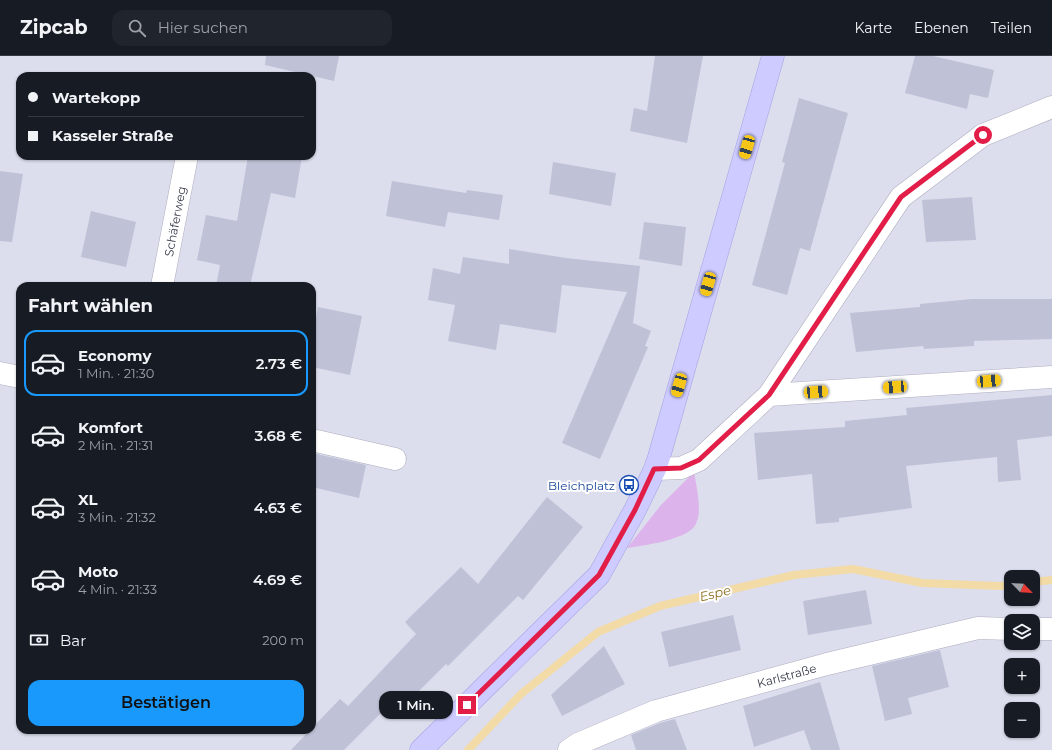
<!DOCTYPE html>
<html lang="de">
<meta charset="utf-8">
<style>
body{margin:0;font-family:Montserrat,sans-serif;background:#20242c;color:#f1f3f6;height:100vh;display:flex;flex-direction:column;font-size:15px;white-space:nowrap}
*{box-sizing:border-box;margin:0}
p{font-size:13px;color:#9ea1a6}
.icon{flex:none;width:22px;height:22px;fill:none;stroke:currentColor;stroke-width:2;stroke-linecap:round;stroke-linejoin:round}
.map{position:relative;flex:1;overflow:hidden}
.details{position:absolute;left:16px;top:226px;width:300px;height:452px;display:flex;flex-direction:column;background:#171b24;border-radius:12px;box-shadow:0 1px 3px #0004}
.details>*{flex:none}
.hud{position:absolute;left:16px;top:16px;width:300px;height:88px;border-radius:12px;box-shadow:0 1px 3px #0004;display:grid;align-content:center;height:88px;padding:0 12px;background:#171b24}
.needle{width:26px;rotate:115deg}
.tools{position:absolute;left:1004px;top:514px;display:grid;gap:8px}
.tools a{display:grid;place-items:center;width:36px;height:36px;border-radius:8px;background:#171b24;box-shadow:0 1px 3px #0004;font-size:20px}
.end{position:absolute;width:18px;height:18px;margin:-9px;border:5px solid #e11d48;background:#fff;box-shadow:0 0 0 2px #fff}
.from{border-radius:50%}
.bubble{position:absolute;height:28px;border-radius:12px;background:#171b24;box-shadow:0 1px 3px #0004;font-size:13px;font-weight:600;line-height:28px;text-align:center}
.car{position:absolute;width:12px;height:24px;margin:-12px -6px;border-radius:5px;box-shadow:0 0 3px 1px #0007;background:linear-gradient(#f5c518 24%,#345 0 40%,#f5c518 0 76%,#345 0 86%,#f5c518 0)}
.hud b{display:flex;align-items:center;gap:14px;height:38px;font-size:15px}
.hud b+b{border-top:1px solid #363941}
.hud i{width:10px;height:10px;background:#f1f3f6}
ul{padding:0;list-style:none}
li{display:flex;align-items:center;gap:12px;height:66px;margin:0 8px 6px;padding:0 4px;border:2px solid transparent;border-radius:12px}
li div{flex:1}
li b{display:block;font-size:15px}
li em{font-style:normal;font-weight:600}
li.on{border-color:#1a99fd}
li>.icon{width:36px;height:36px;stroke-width:1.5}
h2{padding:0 12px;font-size:18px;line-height:48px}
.pay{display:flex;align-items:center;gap:10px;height:44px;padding:0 12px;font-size:15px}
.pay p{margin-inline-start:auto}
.action{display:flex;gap:8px;margin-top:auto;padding:8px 12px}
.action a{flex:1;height:46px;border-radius:12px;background:#1a99fd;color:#111;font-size:16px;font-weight:600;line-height:46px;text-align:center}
header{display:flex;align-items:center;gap:24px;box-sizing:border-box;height:56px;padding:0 20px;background:#171b24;border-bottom:1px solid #363941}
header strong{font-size:19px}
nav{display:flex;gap:22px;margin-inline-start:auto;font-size:14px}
.search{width:280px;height:36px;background:#20242c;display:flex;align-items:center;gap:10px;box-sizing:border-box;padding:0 14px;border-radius:12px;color:#9ea1a6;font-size:15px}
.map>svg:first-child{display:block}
</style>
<header>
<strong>Zipcab</strong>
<div class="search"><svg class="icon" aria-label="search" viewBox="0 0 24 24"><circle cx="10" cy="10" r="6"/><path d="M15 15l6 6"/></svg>Hier suchen</div>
<nav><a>Karte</a><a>Ebenen</a><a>Teilen</a></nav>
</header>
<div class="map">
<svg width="1052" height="694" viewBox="0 0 1052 694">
<rect width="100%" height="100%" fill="#eaebf5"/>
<path fill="#dcdded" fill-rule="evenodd" d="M0 0H1052V694H0ZM20 20H312V100H20ZM20 230H312V674H20ZM1011 521H1033V543H1011ZM1011 565H1033V587H1011ZM1011 609H1033V631H1011ZM1011 653H1033V675H1011Z"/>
<path fill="#dcb3ea" d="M694 416C696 429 701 449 698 462 697 465 695 471 692 473 678 485 646 489 627 492L661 449Z"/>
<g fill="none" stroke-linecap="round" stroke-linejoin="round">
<path stroke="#f2dba7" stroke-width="8" d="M1033 526 1052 524
M468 694 521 638 598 576 660 550 794 519 853 513 922 527 1000 530 1011 529"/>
</g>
<path fill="#bfc2d7" d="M266 0H339L334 25 265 9Z
M655 0H703L687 87 630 75 634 52 647 55Z
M915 0H933L994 14 988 42 970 38 967 53 905 37Z
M799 42 848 57 810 195 800 192 787 239 752 229 785 107 782 106Z
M248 100H302L295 142 271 137 250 230H216L220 209 197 204 206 159 237 165Z
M553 106 616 117 611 150 549 138Z
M0 115 23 118 12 186 0 185Z
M392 125 466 137 467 134 503 139 499 164 448 156 445 171 386 160Z
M972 141 976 184 926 186 922 144Z
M91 155 136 166 126 211 81 201Z
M644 166 686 171 682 210 639 203Z
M509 193 566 202 640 210 633 267 651 275 645 290 648 291 600 403 562 387 627 236 562 229 556 277 500 268 496 294 448 285 455 249 428 244 433 212 460 218 463 201 509 208Z
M972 243H1052V283L974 285V290L924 293 923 290 856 296 850 257 920 251V248Z
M318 251 362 260 350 319 312 311V284Z
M1052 339V380L1017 384 1021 424 998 426 997 401 906 410 912 452 839 462V466L816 468 812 418 758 424 754 377 845 371V365L907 359 906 352Z
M312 397 366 409 359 442 312 431Z
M547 441 583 471 523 544 518 540 448 610 446 608 395 659 387 651 344 694H291L310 674H312V672L340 643 348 650 416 578 405 566 461 511 478 528Z
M866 534 872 568 808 579 803 545Z
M733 559 741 594 669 611 661 576Z
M604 590 625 628 562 660 551 639Z
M940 594 949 631 908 642 912 658 885 665 872 610Z
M820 626 840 694H811L804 674 754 691 743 650Z
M675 663 687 694H636L631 679 660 667Z"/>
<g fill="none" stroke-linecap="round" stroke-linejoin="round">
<defs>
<g id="street">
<path id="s1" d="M162 230 187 100"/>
<path d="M0 317 20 321"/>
<path d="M769 339 1052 321"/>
<path d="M312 384 395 403"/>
<path d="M655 413 681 412 699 404 769 339 901 141 983 79 1052 51"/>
<path d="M1033 573H1052"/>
<path id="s2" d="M569 694 578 688 656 655 827 608 978 572 1011 573"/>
</g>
<path id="secondary" d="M421 694 599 519 635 454 655 413 659 401 773 0"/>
</defs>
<use href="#street" stroke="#adadc1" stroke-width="23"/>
<use href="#secondary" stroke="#a4a2e2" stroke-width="23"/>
<use href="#street" stroke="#fff" stroke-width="22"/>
<use href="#secondary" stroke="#cdcbff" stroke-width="22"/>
</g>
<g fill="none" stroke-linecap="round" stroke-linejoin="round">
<path stroke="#e11d48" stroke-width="5" d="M467 649 599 519 635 454 654 413 681 412 699 404 769 339 901 141 983 79"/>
</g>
<defs>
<symbol id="bus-ring" viewBox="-11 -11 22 22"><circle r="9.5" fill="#fff" stroke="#1a4fb4" stroke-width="1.5"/><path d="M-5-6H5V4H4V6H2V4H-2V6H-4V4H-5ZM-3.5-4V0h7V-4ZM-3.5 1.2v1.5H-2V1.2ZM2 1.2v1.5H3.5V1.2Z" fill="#1a4fb4"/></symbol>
</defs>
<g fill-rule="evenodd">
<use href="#bus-ring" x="618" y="418" width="22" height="22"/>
</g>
<g text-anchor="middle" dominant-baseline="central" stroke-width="4" stroke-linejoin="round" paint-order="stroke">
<g font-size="12" fill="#383a4a" stroke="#fff">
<text stroke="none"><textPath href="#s1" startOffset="66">Schäferweg</textPath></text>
<text stroke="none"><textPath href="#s2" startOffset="231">Karlstraße</textPath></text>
</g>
<g font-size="12" fill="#164399" stroke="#fff" text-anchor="end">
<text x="615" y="429">Bleichplatz</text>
</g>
<g font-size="13" font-style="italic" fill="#8f7127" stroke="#fff">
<text transform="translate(715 537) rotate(-13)">Espe</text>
</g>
</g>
</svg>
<div class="tools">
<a><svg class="needle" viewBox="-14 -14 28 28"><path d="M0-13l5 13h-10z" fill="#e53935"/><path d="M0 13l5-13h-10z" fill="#9ea1a6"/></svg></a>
<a><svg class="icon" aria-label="layers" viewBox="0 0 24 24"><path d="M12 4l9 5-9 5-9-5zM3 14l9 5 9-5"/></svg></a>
<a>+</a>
<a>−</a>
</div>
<i class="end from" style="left:983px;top:79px"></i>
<i class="end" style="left:467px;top:649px"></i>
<div class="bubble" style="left:379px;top:635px;width:74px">1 Min.</div>
<i class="car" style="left:747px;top:91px;rotate:196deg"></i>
<i class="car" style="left:708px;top:228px;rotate:196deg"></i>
<i class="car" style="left:989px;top:325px;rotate:86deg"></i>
<i class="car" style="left:679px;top:329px;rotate:196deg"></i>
<i class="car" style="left:895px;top:331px;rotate:266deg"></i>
<i class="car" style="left:816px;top:336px;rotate:86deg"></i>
<div class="hud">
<b><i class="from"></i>Wartekopp</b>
<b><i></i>Kasseler Straße</b>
</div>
<section class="details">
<h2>Fahrt wählen</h2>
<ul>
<li class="on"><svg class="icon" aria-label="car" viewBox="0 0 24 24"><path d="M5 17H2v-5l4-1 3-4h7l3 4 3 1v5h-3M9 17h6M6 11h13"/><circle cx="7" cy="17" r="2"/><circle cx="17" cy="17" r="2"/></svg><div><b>Economy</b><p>1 Min. · 21:30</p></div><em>2.73 €</em></li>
<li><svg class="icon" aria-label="car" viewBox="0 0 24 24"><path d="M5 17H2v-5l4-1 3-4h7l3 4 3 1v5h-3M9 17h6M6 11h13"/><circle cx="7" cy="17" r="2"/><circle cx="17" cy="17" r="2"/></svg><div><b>Komfort</b><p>2 Min. · 21:31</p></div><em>3.68 €</em></li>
<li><svg class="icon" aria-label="car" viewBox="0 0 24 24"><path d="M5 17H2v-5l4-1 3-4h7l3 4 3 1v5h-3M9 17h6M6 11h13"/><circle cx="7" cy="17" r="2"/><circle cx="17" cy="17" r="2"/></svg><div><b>XL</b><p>3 Min. · 21:32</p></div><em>4.63 €</em></li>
<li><svg class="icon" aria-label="car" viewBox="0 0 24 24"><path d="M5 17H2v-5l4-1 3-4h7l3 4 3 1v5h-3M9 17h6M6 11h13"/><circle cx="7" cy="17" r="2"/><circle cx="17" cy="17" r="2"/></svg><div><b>Moto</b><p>4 Min. · 21:33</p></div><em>4.69 €</em></li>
</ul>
<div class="pay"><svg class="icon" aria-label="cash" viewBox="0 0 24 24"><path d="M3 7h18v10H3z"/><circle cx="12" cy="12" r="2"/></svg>Bar<p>200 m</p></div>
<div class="action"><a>Bestätigen</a></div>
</section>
</div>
